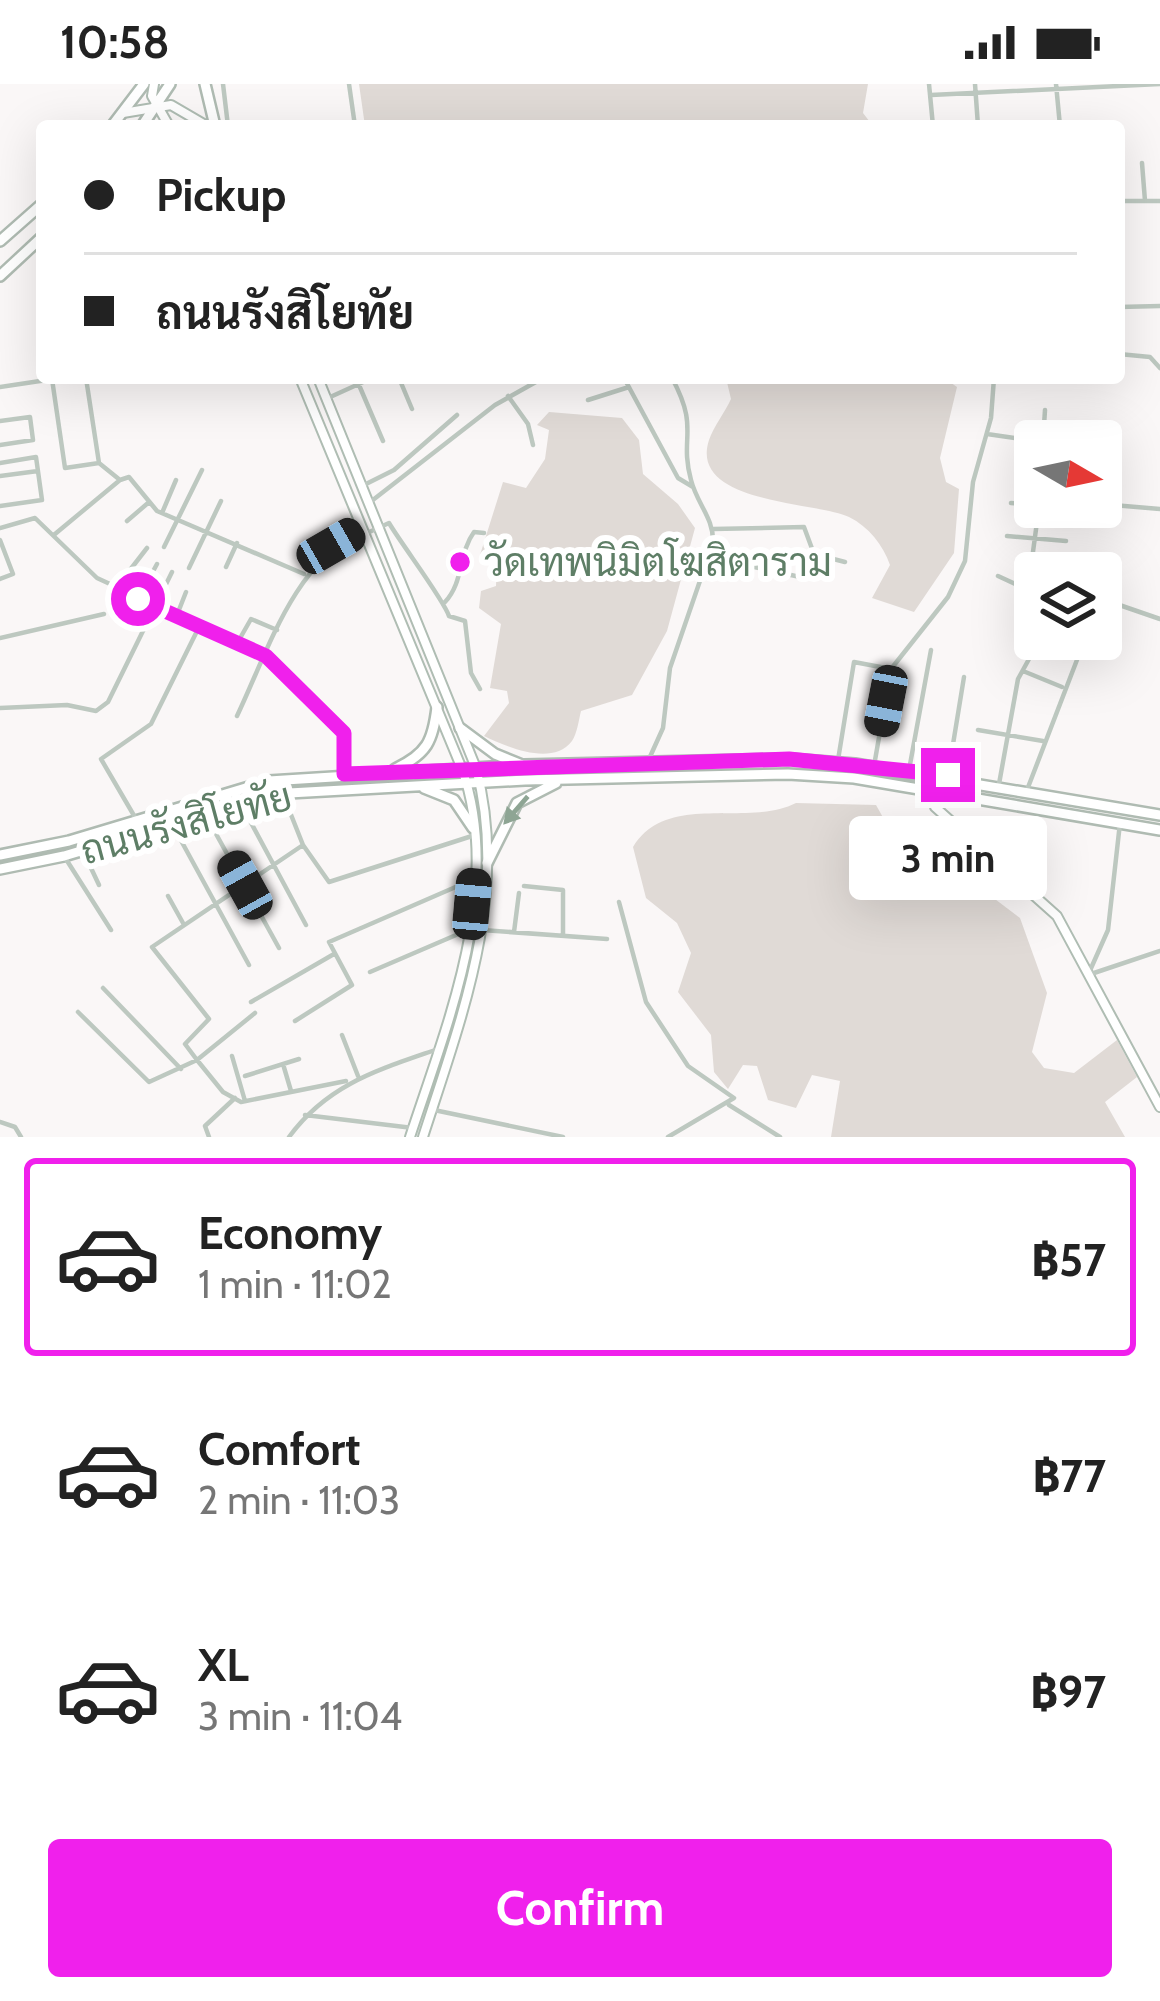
<!DOCTYPE html>
<meta charset="utf-8">
<style>
body{margin:0;font-family:Cabin,Sarabun,sans-serif;background:#f2f2f2;color:#222;height:100vh;display:flex;flex-direction:column;font-size:45px;white-space:nowrap}
*{box-sizing:border-box;margin:0}
p{font-size:39px;color:#767676}
.icon{flex:none;width:66px;height:66px;fill:none;stroke:currentColor;stroke-width:2;stroke-linecap:round;stroke-linejoin:round}
.map{position:relative;height:1053px;overflow:hidden}
.sheet{display:flex;flex-direction:column;background:#fff;flex:1}
.sheet>*{flex:none}
.hud{position:absolute;left:36px;top:36px;width:1089px;height:264px;border-radius:12px;box-shadow:0 12px 48px #0002;display:grid;align-content:center;height:264px;padding:0 48px;background:#fff}
.needle{width:78px;rotate:99deg}
.fabs{position:absolute;left:1014px;top:336px;display:grid;gap:24px}
.fabs a{display:grid;place-items:center;width:108px;height:108px;border-radius:12px;background:#fff;box-shadow:0 12px 48px #0002;font-size:60px}
.end{position:absolute;width:54px;height:54px;margin:-27px;border:15px solid #f020ec;background:#fff;box-shadow:0 0 0 6px #fff}
.from{border-radius:50%}
.bubble{position:absolute;height:84px;border-radius:12px;background:#fff;box-shadow:0 12px 48px #0002;font-size:39px;font-weight:800;line-height:84px;text-align:center}
.car{position:absolute;width:36px;height:72px;margin:-36px -18px;border-radius:15px;box-shadow:0 0 9px 3px #0007;background:linear-gradient(#222 24%,#8ab4d8 0 40%,#222 0 76%,#8ab4d8 0 86%,#222 0)}
.hud b{display:flex;align-items:center;gap:42px;height:114px;font-size:45px}
.hud b+b{border-top:3px solid #e0e0e0}
.hud i{width:30px;height:30px;background:#222}
ul{padding:21px 0 0;list-style:none}
li{display:flex;align-items:center;gap:36px;height:198px;margin:0 24px 18px;padding:0 24px;border:6px solid transparent;border-radius:12px}
li div{flex:1}
li b{display:block;font-size:45px}
li em{font-style:normal;font-weight:800}
li.on{border-color:#f020ec}
li>.icon{width:108px;height:108px;stroke-width:1.5}
.button{display:flex;gap:24px;margin-top:auto;padding:24px 48px}
.button a{flex:1;height:138px;border-radius:12px;background:#f020ec;color:#fff;font-size:48px;font-weight:800;line-height:138px;text-align:center}
.status{display:flex;justify-content:space-between;align-items:center;height:84px;padding:0 60px;background:#fff;direction:ltr}
.status svg{height:33px;fill:currentColor}
.map>svg:first-child{display:block}
</style>
<div class="status"><b>10:58</b><svg viewBox="0 0 49 12"><path d="M0 12V9h3v3zM5 12V6h3v6zM10 12V3h3v9zM15 12V0h3v12zM26 1h20v11H26zM47 4h2v5h-2z"/></svg></div>
<div class="map">
<svg width="1160" height="1053" viewBox="0 0 1160 1053">
<rect width="100%" height="100%" fill="#faf7f7"/>
<path fill="#e0dad6" d="M359 0H868L863 29 873 42H365Z
M726 294H944L957 303 940 374 946 398 959 405 954 469 914 528 872 514 890 481C883 461 869 443 849 433 818 418 688 420 709 356 714 342 725 328 731 315Z
M549 328 622 334 639 356 643 390 678 420 695 444 667 547 632 611 581 627C579 635 577 650 572 657 552 683 507 663 484 652L509 619 507 607 490 604 501 540 479 524 481 507 496 502 497 474 480 471 503 398 526 404 545 375 549 346 537 341Z
M796 719 876 721 885 737 906 736 935 760 966 758 991 779 987 809 1020 834 1047 909 1032 968 1044 984 1074 989 1117 956 1137 993 1105 1018 1125 1053H831L840 997 812 991 796 1024 768 1016 757 982 743 981 728 1005 714 988 711 951 678 908 691 869 677 839 646 814 633 763C667 707 746 744 796 719Z"/>
<g fill="none" stroke-linecap="round" stroke-linejoin="round">
<defs>
<path id="secondary" d="M154 0 152 12 169 42
M123 29 171 21 207 42
M300 294 462 685C504 804 447 940 410 1053
M318 294 476 684C510 810 461 935 423 1053
M933 705 935 723 1057 832 1160 1023"/>
<path id="primary" d="M205 0 215 42
M112 42 144 0
M142 42 170 0
M0 157 42 120
M0 192 42 153
M460 644 495 670 522 681
M395 685C427 670 433 657 437 623
M424 704 454 716 473 744
M0 771 69 757 269 697 524 681 789 675 855 680 1160 731
M487 779 517 719 556 699
M0 785 64 772 271 710 525 696 788 690 854 694 1160 746"/>
</defs>
<use href="#secondary" stroke="#afbdb3" stroke-width="12"/>
<use href="#primary" stroke="#afbbb2" stroke-width="14"/>
<path stroke="#bdc8c0" stroke-width="4.5" d="M223 0 228 42
M349 0 355 42
M929 0 933 42
M975 0 978 42
M1056 0 1060 42
M931 11 1160 0
M1142 79 1145 117
M1119 117H1160
M1119 223 1160 222
M1119 270 1150 273 1160 284
M356 294 383 357
M399 294 412 325
M624 294 678 394 693 403
M52 295 65 384 99 379 86 294
M995 295 1033 294
M0 303 60 294
M508 312 528 340 533 361
M328 314 372 294
M588 316 629 303
M0 337 30 333 33 356 0 361
M987 350 1035 357
M1043 357 1045 326
M0 379 36 373 42 416 0 422
M99 379 120 396 129 393 157 427 304 490
M0 392 38 387
M362 402 394 386 457 331
M369 419 495 321 543 294
M1011 419 1035 421
M1101 420 1160 425
M1059 423 1073 424
M162 429 176 396
M127 437 148 419
M0 444 35 434 97 494 266 572 344 649V690
M55 450 120 396
M365 450 389 439C402 461 444 516 449 532L465 537 471 589 480 605
M1007 452 1066 457
M0 456 13 490 0 495
M164 463 202 386
M814 470 845 478
M709 473 800 493 814 470 804 443 713 445
M226 483 237 459
M189 484 221 417
M1070 489 1077 473 1114 488 1101 517
M998 492 1035 509
M116 504 147 464
M1028 505 1039 423
M138 515 157 480
M1102 515 1160 535
M445 518C464 498 458 470 474 448L484 449
M177 531 186 508
M0 554 104 530
M239 556 251 535 277 546
M1023 587 1062 603
M0 624 67 621 96 627 108 618 172 488
M237 632C270 562 292 484 362 444
M978 646 1043 657
M649 675 663 644 670 584 713 459C714 434 697 420 691 396 679 352 700 346 672 294
M838 676 854 578 891 585
M874 682 891 585 948 513 965 477 973 398 991 334 994 294
M909 686 931 566
M948 691 964 593
M999 700 1018 595 1040 555
M1027 706 1085 555
M282 708 303 761 329 798 472 752
M242 722 306 841
M212 731 215 748 279 864
M136 735 101 675 151 640 200 541
M172 740 249 881
M83 767 99 801
M64 772 111 846
M524 802 563 806V851
M168 812 183 839
M619 818 646 918 688 982 734 1014 668 1053
M482 846 607 855
M514 848 519 809
M370 888 470 845
M1088 891 1108 846 1120 739
M1088 891 1160 867
M103 904 181 985
M251 918 334 870
M78 928 149 998 197 976 223 1008 241 1018 346 997
M255 929 197 976 185 960 209 935 152 863 303 761
M295 937 352 901 329 858 474 795
M342 951 358 992
M232 972 245 1017
M283 980 291 1007
M245 992 299 975
M729 1021 780 1053
M434 1026 563 1053
M305 1031 413 1044
M0 1038 15 1043 21 1053
M209 1053 205 1042 235 1014
M289 1053C328 1000 378 986 438 965"/>
<use href="#secondary" stroke="#fff" stroke-width="8"/>
<use href="#primary" stroke="#fff" stroke-width="9"/>
</g>
<defs><path id="oneway-solid" d="M-6-.8H1V-3.2L6.5 0L1 3.2V.8H-6Z" transform="scale(3)"/></defs>
<use fill="#8ea594" href="#oneway-solid" transform="translate(516 726) rotate(131)"/>
<g fill="none" stroke-linecap="round" stroke-linejoin="round">
<path stroke="#f020ec" stroke-width="15" d="M138 515 266 572 344 649V690L789 675 948 691"/>
</g>
<circle fill="#f020ec" stroke="#fff" stroke-width="4.5" cx="460" cy="478" r="12"/>
<g text-anchor="middle" dominant-baseline="central" stroke-width="12" stroke-linejoin="round" paint-order="stroke">
<g font-size="39" fill="#5e7e66" stroke="#fff" text-anchor="start">
<text x="484" y="478">วัดเทพนิมิตโฆสิตาราม</text>
</g>
<g font-size="39" fill="#5e7e66" stroke="#fff">
<text transform="translate(186 739) rotate(-15)">ถนนรังสิโยทัย</text>
</g>
</g>
</svg>
<div class="fabs">
<a><svg class="needle" viewBox="-14 -14 28 28"><path d="M0-13l5 13h-10z" fill="#e53935"/><path d="M0 13l5-13h-10z" fill="#767676"/></svg></a>
<a><svg class="icon" aria-label="layers" viewBox="0 0 24 24"><path d="M12 4l9 5-9 5-9-5zM3 14l9 5 9-5"/></svg></a>
</div>
<i class="end from" style="left:138px;top:515px"></i>
<i class="end" style="left:948px;top:691px"></i>
<div class="bubble" style="left:849px;top:732px;width:198px">3 min</div>
<i class="car" style="left:331px;top:462px;rotate:60deg"></i>
<i class="car" style="left:886px;top:617px;rotate:191deg"></i>
<i class="car" style="left:245px;top:801px;rotate:331deg"></i>
<i class="car" style="left:472px;top:820px;rotate:5deg"></i>
<div class="hud">
<b><i class="from"></i>Pickup</b>
<b><i></i>ถนนรังสิโยทัย</b>
</div>
</div>
<section class="sheet">
<ul>
<li class="on"><svg class="icon" aria-label="car" viewBox="0 0 24 24"><path d="M5 17H2v-5l4-1 3-4h7l3 4 3 1v5h-3M9 17h6M6 11h13"/><circle cx="7" cy="17" r="2"/><circle cx="17" cy="17" r="2"/></svg><div><b>Economy</b><p>1 min · 11:02</p></div><em>฿57</em></li>
<li><svg class="icon" aria-label="car" viewBox="0 0 24 24"><path d="M5 17H2v-5l4-1 3-4h7l3 4 3 1v5h-3M9 17h6M6 11h13"/><circle cx="7" cy="17" r="2"/><circle cx="17" cy="17" r="2"/></svg><div><b>Comfort</b><p>2 min · 11:03</p></div><em>฿77</em></li>
<li><svg class="icon" aria-label="car" viewBox="0 0 24 24"><path d="M5 17H2v-5l4-1 3-4h7l3 4 3 1v5h-3M9 17h6M6 11h13"/><circle cx="7" cy="17" r="2"/><circle cx="17" cy="17" r="2"/></svg><div><b>XL</b><p>3 min · 11:04</p></div><em>฿97</em></li>
</ul>
<div class="button"><a>Confirm</a></div>
</section>
